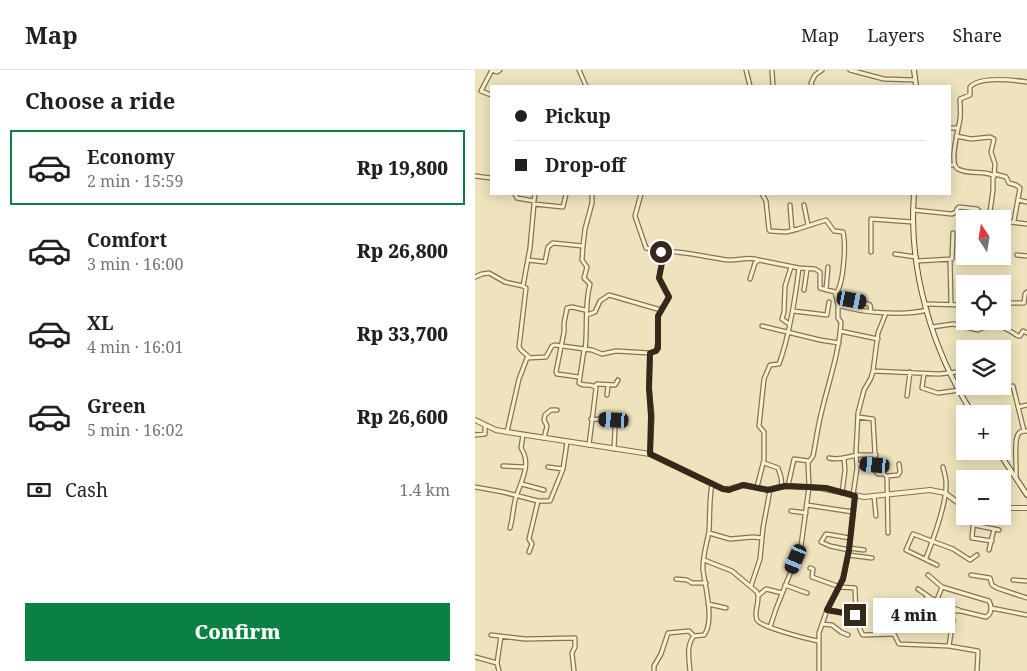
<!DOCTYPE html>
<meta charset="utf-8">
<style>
body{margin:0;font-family:"Noto Serif",serif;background:#f2f2f2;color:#202124;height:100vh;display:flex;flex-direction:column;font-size:19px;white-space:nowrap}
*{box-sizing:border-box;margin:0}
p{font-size:16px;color:#757577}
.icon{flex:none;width:28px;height:28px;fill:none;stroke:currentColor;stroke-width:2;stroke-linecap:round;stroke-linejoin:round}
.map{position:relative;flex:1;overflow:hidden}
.sheet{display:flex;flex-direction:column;background:#fff;width:475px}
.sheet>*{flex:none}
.top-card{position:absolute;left:15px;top:15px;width:461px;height:110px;border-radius:0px;box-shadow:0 2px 12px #0003;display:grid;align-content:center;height:110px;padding:0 25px;background:#fff}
.needle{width:32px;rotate:348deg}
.tools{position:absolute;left:481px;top:140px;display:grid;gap:10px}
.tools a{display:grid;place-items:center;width:55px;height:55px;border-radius:0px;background:#fff;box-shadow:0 2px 12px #0003;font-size:25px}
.end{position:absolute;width:22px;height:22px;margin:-11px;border:6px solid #35291b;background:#fff;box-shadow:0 0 0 2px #fff}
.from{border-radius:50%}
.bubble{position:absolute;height:35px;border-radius:0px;background:#fff;box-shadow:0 2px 12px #0003;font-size:16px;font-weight:800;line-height:35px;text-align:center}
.car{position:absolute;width:15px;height:30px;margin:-15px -8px;border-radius:6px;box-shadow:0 0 4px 1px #0007;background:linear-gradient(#222 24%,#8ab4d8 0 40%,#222 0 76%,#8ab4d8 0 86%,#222 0)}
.top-card b{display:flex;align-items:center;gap:18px;height:48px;font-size:19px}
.top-card b+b{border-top:1px solid #e0e0e0}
.top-card i{width:12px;height:12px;background:#202124}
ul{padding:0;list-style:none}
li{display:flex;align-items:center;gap:15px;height:75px;margin:0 10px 8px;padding:0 15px;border:2px solid transparent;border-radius:0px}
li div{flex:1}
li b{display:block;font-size:19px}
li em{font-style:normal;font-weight:800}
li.current{border-color:#0b8043}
li>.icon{width:45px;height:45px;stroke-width:1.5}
h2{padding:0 25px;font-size:22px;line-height:60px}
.pay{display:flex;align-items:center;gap:12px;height:55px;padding:0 25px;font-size:19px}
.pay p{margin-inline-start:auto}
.cta{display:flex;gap:10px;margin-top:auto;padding:10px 25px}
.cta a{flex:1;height:58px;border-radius:0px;background:#0b8043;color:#fff;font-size:20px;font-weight:800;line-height:58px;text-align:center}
header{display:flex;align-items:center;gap:30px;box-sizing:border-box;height:70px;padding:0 25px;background:#fff;border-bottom:1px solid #e0e0e0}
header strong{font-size:24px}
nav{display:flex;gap:28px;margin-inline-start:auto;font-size:18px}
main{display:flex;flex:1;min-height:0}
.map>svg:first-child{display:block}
</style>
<header>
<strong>Map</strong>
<nav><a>Map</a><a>Layers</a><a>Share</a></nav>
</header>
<main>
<section class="sheet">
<h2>Choose a ride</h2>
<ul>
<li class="current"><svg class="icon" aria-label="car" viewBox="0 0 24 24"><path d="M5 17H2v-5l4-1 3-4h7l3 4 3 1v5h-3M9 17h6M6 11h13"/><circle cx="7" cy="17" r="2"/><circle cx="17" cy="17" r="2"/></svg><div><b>Economy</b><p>2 min · 15:59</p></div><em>Rp 19,800</em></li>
<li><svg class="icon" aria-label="car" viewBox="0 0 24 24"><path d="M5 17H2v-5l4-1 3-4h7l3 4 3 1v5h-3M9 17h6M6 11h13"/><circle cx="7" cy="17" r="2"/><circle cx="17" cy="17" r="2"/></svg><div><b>Comfort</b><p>3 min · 16:00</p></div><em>Rp 26,800</em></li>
<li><svg class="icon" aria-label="car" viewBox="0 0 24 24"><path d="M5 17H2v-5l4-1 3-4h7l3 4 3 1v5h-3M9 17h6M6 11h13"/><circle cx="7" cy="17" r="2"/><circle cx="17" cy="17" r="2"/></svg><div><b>XL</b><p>4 min · 16:01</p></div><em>Rp 33,700</em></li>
<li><svg class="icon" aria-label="car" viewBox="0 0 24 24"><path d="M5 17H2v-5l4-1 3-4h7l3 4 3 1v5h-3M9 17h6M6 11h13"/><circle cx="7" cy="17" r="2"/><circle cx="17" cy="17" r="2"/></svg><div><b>Green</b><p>5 min · 16:02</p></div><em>Rp 26,600</em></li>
</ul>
<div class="pay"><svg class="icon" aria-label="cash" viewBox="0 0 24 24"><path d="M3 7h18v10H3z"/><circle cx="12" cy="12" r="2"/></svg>Cash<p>1.4 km</p></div>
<div class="cta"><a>Confirm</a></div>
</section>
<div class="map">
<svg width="552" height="601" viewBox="0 0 552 601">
<rect width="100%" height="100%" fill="#eee3bd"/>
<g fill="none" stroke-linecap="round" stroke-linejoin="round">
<defs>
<path id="minor" d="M17 0 22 2 25 0
M104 0 111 16
M271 0 275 16
M297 0 298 16
M375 0 409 9 440 10
M337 16 336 13 340 5 347 0
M16 25 6 21 17 0
M475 58H483
M481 66 496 69 515 67 519 69 516 82 520 94 519 107
M475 95H480
M520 104 531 107 534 113 541 115 545 118 539 151
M0 106 16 108
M40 124 42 128 59 131
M287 124 291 131 294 160 295 161 311 162 323 159 351 150 359 161 368 162C371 173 369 214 361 223
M543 130 552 132
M59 131 60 124
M315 135 317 160
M329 135 333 155
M438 140 477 144 481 142 482 139 484 137 502 139 504 141 505 147 514 149
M514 149 518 120V105C507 100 494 105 483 99 473 94 484 58 485 49 486 43 485 36 485 29L495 25V17C505 6 538 10 552 12
M528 151 552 154
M186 181C209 181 230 187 253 190 263 191 273 186 284 190
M396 182V149L438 152
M420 184 441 187
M542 185 552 186
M475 189 476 234
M53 190 70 192 73 177 78 173 108 176
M442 191 477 189 478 163
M0 207 7 204 14 203 30 212 48 216 51 218 44 277 46 280 54 287
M275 209 280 193 284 190 324 198 340 199 345 202V218L360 222 363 235C386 243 429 246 452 240
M48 216 55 178 59 134 88 137 91 124
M329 220 332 199
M351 220 353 197
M377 230 393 234 395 235 396 241
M528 233H549L550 224 552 222
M450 234 490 235
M318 241 352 245 354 232
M112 245 120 242 125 231 134 225 186 240
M314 254 307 249 309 242 310 216 316 197
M287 256 345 270 364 273
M457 257 478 254 503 260C506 258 509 258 511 257 526 254 530 258 543 266H545L548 261 552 263
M530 257 532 233
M365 261 403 269
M109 280 104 313C109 317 117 313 121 318L114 375
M110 280C113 257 109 236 115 214L109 208 112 197 107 190 108 176 110 159 117 133V124
M398 301 464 304 482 302H490
M449 304 447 318 463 323 485 320
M104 307 82 304 81 302 89 262V253L92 238 97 237 110 240
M120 316 122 314 140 315 143 310
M507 316V319L510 321 538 316 549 361
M132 325 133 315
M432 326 435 302
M543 337 552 335
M383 347 398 349 401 402 403 404H409L412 407 413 463
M116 349 139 350 140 358 139 379
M32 362 44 309 52 288 71 287 77 276 80 275 117 280 127 284 141 281 175 283 181 281 183 272V246L194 227 184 208 188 184 186 182 171 178 160 146 166 124
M0 365 10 364V355
M69 368 72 356 69 350 70 345 76 340H82
M175 384 177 346 174 318 175 283
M354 388C365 391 373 386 383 385 389 385 395 385 401 385
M289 393 303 398 306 407 307 417
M382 394 400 395
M28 396 50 397
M73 397 88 399
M412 406 423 405 425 402 424 394
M541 407C542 397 538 369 544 363 546 361 550 361 552 361
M47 414 69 420
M313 416 319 389 334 391
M0 417 28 422 63 431H75L88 399 92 372
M282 417 289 390V362L284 356 289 309 295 295 304 294C315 264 320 230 324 198
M367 423 370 400 369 389
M378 425 382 398 381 382 383 343 389 320 396 308 398 301 403 263 411 243
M399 426 401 446
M332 435 378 442
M316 441 331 443
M499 446 497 468 517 471
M499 455 524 460
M35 458C38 448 38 436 41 427 46 411 57 394 46 378L48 365
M234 463 255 469 278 467 287 468
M374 478 389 480
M374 480 355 476 346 472 351 464 375 468
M514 480 519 459
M54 482 57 474 54 469 63 431
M373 485 397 488
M451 488C458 470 472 432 471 413 471 407 469 402 468 397
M229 490 257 501 282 522C286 531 278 541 282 550 285 557 333 569 343 571
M462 495 431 480 438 464 478 479 495 490 502 485
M335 498 338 499 337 507 365 517 380 518 381 546
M496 505 515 508 517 515 522 518 552 528
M201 509 212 510 217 513H231
M538 510 552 511
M310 515 332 523
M276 516 285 489 288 458 295 420
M443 519 463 533 484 540
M284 525 291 519 307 523
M452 526 448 537 450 540 486 541 511 547C517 544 517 536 514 531L467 517 453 505
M461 532 467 517
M233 534 251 538
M516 538 552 545
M352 540 379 544C384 550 383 559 388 565L419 564 424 574 474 576 503 581 502 601
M347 554 357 555 366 562 373 565
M295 557 301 539 326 476 334 417 333 393 338 386C341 371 343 355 347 340 354 311 364 283 366 252L363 248V235
M16 565 50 569 100 568V577L97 583 99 601
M474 576 478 550
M0 587 22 593 24 601
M22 593 26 566
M179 601V596L186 584 193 563 214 561 219 566
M215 601C214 590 211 575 219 566L229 565C240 552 230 516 228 500 227 487 232 474 234 461 235 446 234 430 237 414
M344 601V563L352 540 368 509 374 480 380 425"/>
<path id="tertiary" d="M0 350 21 360 32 362 175 384 248 419H254L269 415 293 420 310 416 345 418 389 427 455 420 470 423 482 432 490 434
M528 438H552"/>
<path id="secondary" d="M439 0 441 16
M439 124C433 199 457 281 498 344
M523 381 552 425"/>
</defs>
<use href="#minor" stroke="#857356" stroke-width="5.5"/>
<use href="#tertiary" stroke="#857356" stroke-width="6"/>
<use href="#secondary" stroke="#67543a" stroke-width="6"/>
<use href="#minor" stroke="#f9f0d0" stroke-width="3"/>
<use href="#tertiary" stroke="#f9f0d0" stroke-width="4"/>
<use href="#secondary" stroke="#f9f0d0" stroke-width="4"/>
</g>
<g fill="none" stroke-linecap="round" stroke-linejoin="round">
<path stroke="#35291b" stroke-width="6" d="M186 182 188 188 184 208 194 227 183 246V278L181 281 175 283 174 318 176 346 175 384 248 419 254 420 268 415 293 420 310 416 334 417 351 418 380 426 374 480 368 509 352 540 380 545"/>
</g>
</svg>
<div class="tools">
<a><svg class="needle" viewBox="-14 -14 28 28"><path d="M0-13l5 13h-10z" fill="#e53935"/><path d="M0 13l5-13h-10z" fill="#757577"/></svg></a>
<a><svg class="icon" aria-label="locate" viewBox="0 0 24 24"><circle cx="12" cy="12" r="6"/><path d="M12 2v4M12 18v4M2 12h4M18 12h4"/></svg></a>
<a><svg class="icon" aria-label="layers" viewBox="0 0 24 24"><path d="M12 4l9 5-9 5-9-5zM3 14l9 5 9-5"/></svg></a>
<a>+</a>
<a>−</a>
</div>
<i class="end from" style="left:186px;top:182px"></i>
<i class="end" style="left:380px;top:545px"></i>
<div class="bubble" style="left:398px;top:528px;width:82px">4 min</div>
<i class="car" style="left:377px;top:230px;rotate:101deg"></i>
<i class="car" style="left:139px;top:350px;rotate:273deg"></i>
<i class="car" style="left:400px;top:395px;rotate:275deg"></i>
<i class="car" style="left:321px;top:489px;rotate:203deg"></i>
<div class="top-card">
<b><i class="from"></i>Pickup</b>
<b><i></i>Drop-off</b>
</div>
</div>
</main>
